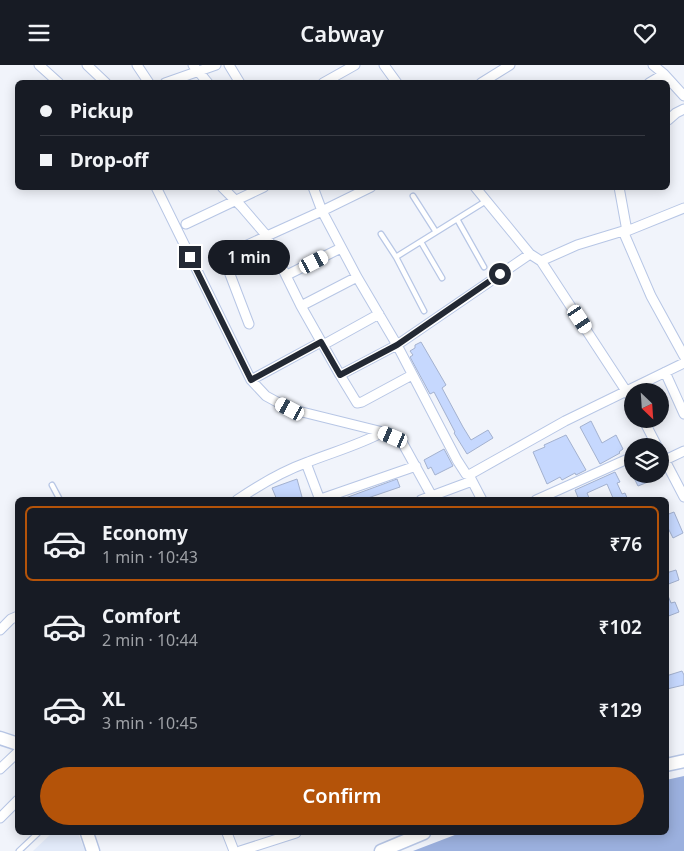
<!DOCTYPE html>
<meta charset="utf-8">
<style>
body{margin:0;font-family:"Noto Sans",sans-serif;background:#20242c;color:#f1f3f6;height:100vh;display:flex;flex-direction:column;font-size:19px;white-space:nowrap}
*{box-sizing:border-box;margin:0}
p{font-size:16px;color:#9ea1a6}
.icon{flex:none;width:28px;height:28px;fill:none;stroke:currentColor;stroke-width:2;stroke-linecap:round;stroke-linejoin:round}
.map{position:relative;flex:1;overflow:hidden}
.sheet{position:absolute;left:15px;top:432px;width:654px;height:338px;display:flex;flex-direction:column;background:#171b24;border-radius:8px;box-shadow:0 2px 12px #0003}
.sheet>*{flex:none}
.hud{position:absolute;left:15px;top:15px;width:655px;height:110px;border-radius:8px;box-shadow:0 2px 12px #0003;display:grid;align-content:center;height:110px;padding:0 25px;background:#171b24}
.needle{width:32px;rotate:155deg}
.tools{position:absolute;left:624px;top:318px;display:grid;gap:10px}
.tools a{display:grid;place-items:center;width:45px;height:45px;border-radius:50%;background:#171b24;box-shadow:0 2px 12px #0003;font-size:25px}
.end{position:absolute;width:22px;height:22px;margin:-11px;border:6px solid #232934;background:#fff;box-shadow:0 0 0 2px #fff}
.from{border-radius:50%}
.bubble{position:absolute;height:35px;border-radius:18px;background:#171b24;box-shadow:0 2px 12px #0003;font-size:16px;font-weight:600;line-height:35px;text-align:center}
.car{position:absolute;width:15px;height:30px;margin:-15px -8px;border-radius:6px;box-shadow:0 0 4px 1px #0007;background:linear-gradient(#fff 24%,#345 0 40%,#fff 0 76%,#345 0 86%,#fff 0)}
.hud b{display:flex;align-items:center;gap:18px;height:48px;font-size:19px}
.hud b+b{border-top:1px solid #363941}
.hud i{width:12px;height:12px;background:#f1f3f6}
ul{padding:9px 0 0;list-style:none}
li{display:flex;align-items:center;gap:15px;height:75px;margin:0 10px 8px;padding:0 15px;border:2px solid transparent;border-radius:8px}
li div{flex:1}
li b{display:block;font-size:19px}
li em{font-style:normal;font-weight:600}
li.selected{border-color:#b45309}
li>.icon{width:45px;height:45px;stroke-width:1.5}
.action{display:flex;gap:10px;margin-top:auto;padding:10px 25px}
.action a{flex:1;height:58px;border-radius:30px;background:#b45309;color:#fff;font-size:20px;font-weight:600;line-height:58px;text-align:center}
header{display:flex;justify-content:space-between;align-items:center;height:65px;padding:0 25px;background:#171b24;font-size:22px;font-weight:600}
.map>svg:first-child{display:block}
</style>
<header><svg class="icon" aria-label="menu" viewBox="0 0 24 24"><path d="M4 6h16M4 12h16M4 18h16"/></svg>Cabway<svg class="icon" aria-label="heart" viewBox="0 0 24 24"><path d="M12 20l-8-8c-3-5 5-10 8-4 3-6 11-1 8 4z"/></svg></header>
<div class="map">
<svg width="684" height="786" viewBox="0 0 684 786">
<rect width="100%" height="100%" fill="#f1f4fb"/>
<path fill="#e2eaf9" d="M52 768H78L85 786H33Z"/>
<path fill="#9bb0de" d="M684 711V786H413L460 768H666V715Z"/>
<path fill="#c6d8fe" stroke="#a3b1cf" d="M421 277 446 320 442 323 463 362 471 375 488 365 493 373 467 389 454 368 455 367 434 327 430 329 410 292 413 290 410 286 415 283V280Z
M591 356 602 378 616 370 623 384 619 387 620 388 600 399 580 362Z
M566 370 586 405 576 410 575 408 562 415 560 412 547 419 533 387 545 382 544 380Z
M444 384 453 401 435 410 431 402 428 404 424 395Z
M615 407 620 417 617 418 622 429 625 428 628 435H609L613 433 607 419 587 428 590 435H579L575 425Z
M632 409H645L648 417 638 421Z
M297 414 302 432 293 435H277L272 423Z
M397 414 400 422 362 435H340Z
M674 447 683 468 673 473 668 463 666 464V450Z
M676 505 679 515 666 520V508Z
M666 526 671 538 675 537 679 547 666 552Z
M682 606 684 610V620L667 624 666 611Z"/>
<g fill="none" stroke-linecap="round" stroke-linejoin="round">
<defs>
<path id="lane" d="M413 131 436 167
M457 154 484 202
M381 169 396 192 424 246
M421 177 442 213
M396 192 486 136
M52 420 60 435
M19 786 38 768"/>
<path id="street" d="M39 0 59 18
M87 0 106 18
M137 0 149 18
M193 0 208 18
M229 0 240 18
M384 0 397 18
M653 0 664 9 684 31
M165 18 216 0
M323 18 355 0
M481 18 510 0
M649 18 664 9
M668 55 676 48 684 44
M156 122 251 315 266 331 290 344 383 367
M222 122 241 141 266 170 301 241 340 310 397 280 457 395 466 409 469 410 482 435
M371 122 322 146 357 212 397 280 530 189
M475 122 530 189 541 196 632 335
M619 122 627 166
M684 143 627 166H623L651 231 684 291
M186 159 264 122
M541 196 577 180 623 166
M287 210 341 183
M301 241 357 212
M249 259 223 191 322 146 313 122
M323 280 379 249
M665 307 684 349
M340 310 357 338 362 337 412 310
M251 315 321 277
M643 354 657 381
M660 386 684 432
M665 395 684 386
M306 398 320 435
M469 410 565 356 684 298
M237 435C259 420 283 406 308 397 333 387 359 380 383 367L402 377 434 435
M318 435 416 401
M421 435 472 416
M536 435 632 392
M0 565 11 554 18 551
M0 704 18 687
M0 753 18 735
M227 768 234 786
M240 786 296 768"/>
<path id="secondary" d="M0 673 18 679
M666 700 684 696
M87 768 93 786
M381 786 424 768"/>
</defs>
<use href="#lane" stroke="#b7c6e5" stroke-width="7"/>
<use href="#street" stroke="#b7c6e5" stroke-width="11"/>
<use href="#secondary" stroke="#b7c6e5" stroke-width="15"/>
<use href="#lane" stroke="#fff" stroke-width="4.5"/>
<use href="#street" stroke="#fff" stroke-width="9"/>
<use href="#secondary" stroke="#fff" stroke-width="12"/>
</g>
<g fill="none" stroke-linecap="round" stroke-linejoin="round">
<path stroke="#232934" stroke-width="6" d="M190 192 251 315 321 277 340 310 397 280 500 209"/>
</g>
</svg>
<div class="tools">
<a><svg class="needle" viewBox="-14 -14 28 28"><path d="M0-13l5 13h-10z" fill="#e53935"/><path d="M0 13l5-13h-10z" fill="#9ea1a6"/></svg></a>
<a><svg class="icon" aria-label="layers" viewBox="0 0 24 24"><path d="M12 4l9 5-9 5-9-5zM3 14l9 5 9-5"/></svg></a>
</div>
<i class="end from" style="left:500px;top:209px"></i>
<i class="end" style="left:190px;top:192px"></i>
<div class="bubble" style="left:208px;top:175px;width:82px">1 min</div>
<i class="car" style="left:314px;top:197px;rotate:63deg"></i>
<i class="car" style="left:580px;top:254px;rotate:146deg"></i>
<i class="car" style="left:290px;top:344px;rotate:298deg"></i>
<i class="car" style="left:393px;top:372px;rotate:293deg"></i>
<div class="hud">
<b><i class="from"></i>Pickup</b>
<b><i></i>Drop-off</b>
</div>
<section class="sheet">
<ul>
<li class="selected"><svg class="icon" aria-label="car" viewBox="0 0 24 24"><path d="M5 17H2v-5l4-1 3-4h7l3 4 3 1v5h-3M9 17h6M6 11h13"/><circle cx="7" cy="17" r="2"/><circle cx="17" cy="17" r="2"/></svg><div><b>Economy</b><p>1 min · 10:43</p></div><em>₹76</em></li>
<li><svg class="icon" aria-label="car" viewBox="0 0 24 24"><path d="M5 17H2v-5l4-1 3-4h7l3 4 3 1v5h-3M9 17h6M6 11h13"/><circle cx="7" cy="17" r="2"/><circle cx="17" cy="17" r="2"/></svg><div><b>Comfort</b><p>2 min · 10:44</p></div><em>₹102</em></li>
<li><svg class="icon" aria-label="car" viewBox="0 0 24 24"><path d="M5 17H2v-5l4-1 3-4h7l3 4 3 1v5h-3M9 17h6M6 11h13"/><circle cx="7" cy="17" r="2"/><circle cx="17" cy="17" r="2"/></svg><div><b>XL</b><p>3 min · 10:45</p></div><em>₹129</em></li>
</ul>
<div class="action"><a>Confirm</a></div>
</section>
</div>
